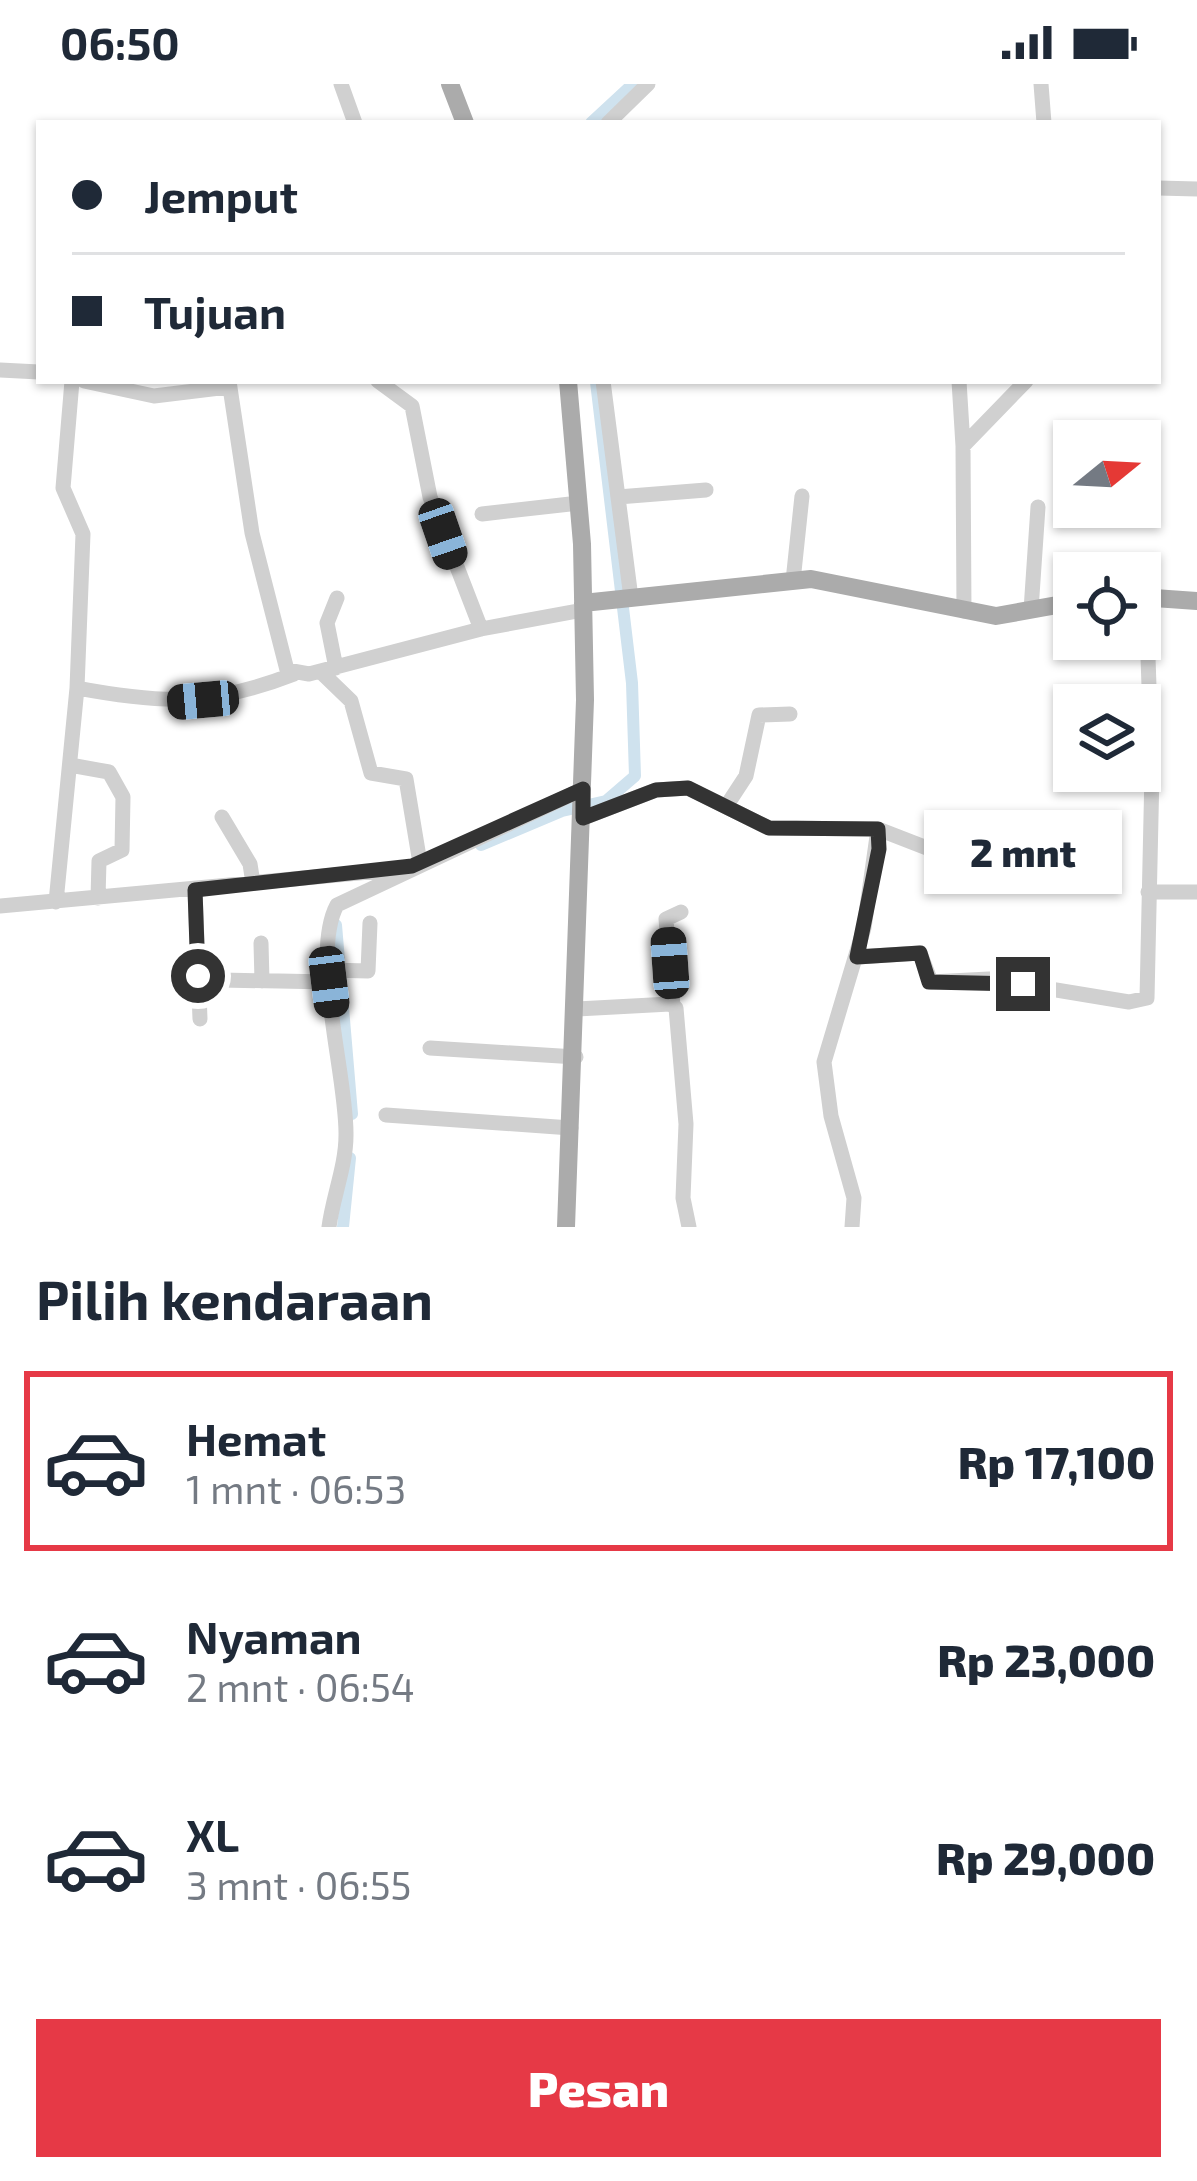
<!DOCTYPE html>
<html lang="id">
<meta charset="utf-8">
<style>
body{margin:0;font-family:"Exo 2",sans-serif;background:#f6f6f7;color:#1f2937;height:100vh;display:flex;flex-direction:column;font-size:45px;white-space:nowrap}
*{box-sizing:border-box;margin:0}
p{font-size:39px;color:#747a83}
.icon{flex:none;width:66px;height:66px;fill:none;stroke:currentColor;stroke-width:2;stroke-linecap:round;stroke-linejoin:round}
.map{position:relative;height:1143px;overflow:hidden}
.side{display:flex;flex-direction:column;background:#fff;flex:1}
.side>*{flex:none}
.top-card{position:absolute;left:36px;top:36px;width:1125px;height:264px;border-radius:0px;box-shadow:0 3px 9px #0004;display:grid;align-content:center;height:264px;padding:0 36px;background:#fff}
.needle{width:78px;rotate:72deg}
.buttons{position:absolute;left:1053px;top:336px;display:grid;gap:24px}
.buttons a{display:grid;place-items:center;width:108px;height:108px;border-radius:0px;background:#fff;box-shadow:0 3px 9px #0004;font-size:60px}
.end{position:absolute;width:54px;height:54px;margin:-27px;border:15px solid #333;background:#fff;box-shadow:0 0 0 6px #fff}
.from{border-radius:50%}
.bubble{position:absolute;height:84px;border-radius:0px;background:#fff;box-shadow:0 3px 9px #0004;font-size:39px;font-weight:800;line-height:84px;text-align:center}
.car{position:absolute;width:36px;height:72px;margin:-36px -18px;border-radius:15px;box-shadow:0 0 9px 3px #0007;background:linear-gradient(#222 24%,#8ab4d8 0 40%,#222 0 76%,#8ab4d8 0 86%,#222 0)}
.top-card b{display:flex;align-items:center;gap:42px;height:114px;font-size:45px}
.top-card b+b{border-top:3px solid #e0e1e3}
.top-card i{width:30px;height:30px;background:#1f2937}
ul{padding:0;list-style:none}
li{display:flex;align-items:center;gap:36px;height:180px;margin:0 24px 18px;padding:0 12px;border:6px solid transparent;border-radius:0px}
li div{flex:1}
li b{display:block;font-size:45px}
li em{font-style:normal;font-weight:800}
li.on{border-color:#e63946}
li>.icon{width:108px;height:108px;stroke-width:1.5}
h2{padding:0 36px;font-size:54px;line-height:144px}
.button{display:flex;gap:24px;margin-top:auto;padding:24px 36px}
.button a{flex:1;height:138px;border-radius:0px;background:#e63946;color:#fff;font-size:48px;font-weight:800;line-height:138px;text-align:center}
.status{display:flex;justify-content:space-between;align-items:center;height:84px;padding:0 60px;background:#fff;direction:ltr}
.status svg{height:33px;fill:currentColor}
.map>svg:first-child{display:block}
</style>
<div class="status"><b>06:50</b><svg viewBox="0 0 49 12"><path d="M0 12V9h3v3zM5 12V6h3v6zM10 12V3h3v9zM15 12V0h3v12zM26 1h20v11H26zM47 4h2v5h-2z"/></svg></div>
<div class="map">
<svg width="1197" height="1143" viewBox="0 0 1197 1143">
<rect width="100%" height="100%" fill="#fff"/>
<g fill="none" stroke-linecap="round" stroke-linejoin="round">
<path stroke="#cfe2ee" stroke-width="12" d="M591 39 633 0
M481 761 562 727 606 717 635 692 632 599 596 298
M336 841 352 1030
M343 1143 350 1074"/>
<path stroke="#d0d0d0" stroke-width="15" d="M341 0 355 39
M1041 0 1044 39
M608 39 648 0
M1158 104 1197 105
M0 286 39 288
M84 297 154 312 228 303
M229 297 252 449 287 586 309 590 481 545 583 526
M378 297 412 322 430 413 481 545
M603 297 631 514
M959 297 963 362
M618 413 706 406
M482 430 579 419
M793 497 802 412
M1031 526 1038 423
M964 527 963 362 1026 297
M336 584 327 539 337 514
M321 588 351 617 371 689 406 695 420 779
M77 604C162 620 212 622 294 590
M70 681 109 688 123 713 122 766 99 777 98 814
M727 721 746 692 759 631 790 630
M222 733 250 780 253 799
M583 734 656 706 688 704 769 744 878 745 864 844 824 978 831 1032 854 1114 852 1143
M878 745 945 771
M195 806 200 935
M1148 808H1197
M56 818 77 604 83 450 63 404 72 297
M0 822 391 786
M261 859 262 897
M857 873 920 869 931 898 989 895 1129 918 1147 914 1152 688 1146 516
M329 886 368 887 370 839
M221 896 329 898
M673 922 666 835 681 828
M577 925 670 920 676 924 686 1040 683 1114 689 1143
M430 964 576 973
M386 1031 571 1044
M329 1143C333 1112 346 1082 346 1051 347 992 310 871 337 821L583 705"/>
<path stroke="#ababab" stroke-width="18" d="M450 0 465 39
M1140 513 1197 517
M583 519 811 495 996 532 1074 518
M566 1143 585 616 582 460 568 297"/>
</g>
<g fill="none" stroke-linecap="round" stroke-linejoin="round">
<path stroke="#333" stroke-width="15" d="M198 892 195 806 412 782 583 705V734L656 706 688 704 769 744 878 745 879 765 857 873 920 869 929 898 1023 900"/>
</g>
</svg>
<div class="buttons">
<a><svg class="needle" viewBox="-14 -14 28 28"><path d="M0-13l5 13h-10z" fill="#e53935"/><path d="M0 13l5-13h-10z" fill="#747a83"/></svg></a>
<a><svg class="icon" aria-label="locate" viewBox="0 0 24 24"><circle cx="12" cy="12" r="6"/><path d="M12 2v4M12 18v4M2 12h4M18 12h4"/></svg></a>
<a><svg class="icon" aria-label="layers" viewBox="0 0 24 24"><path d="M12 4l9 5-9 5-9-5zM3 14l9 5 9-5"/></svg></a>
</div>
<i class="end from" style="left:198px;top:892px"></i>
<i class="end" style="left:1023px;top:900px"></i>
<div class="bubble" style="left:924px;top:726px;width:198px">2 mnt</div>
<i class="car" style="left:443px;top:450px;rotate:161deg"></i>
<i class="car" style="left:203px;top:616px;rotate:265deg"></i>
<i class="car" style="left:670px;top:879px;rotate:356deg"></i>
<i class="car" style="left:329px;top:898px;rotate:173deg"></i>
<div class="top-card">
<b><i class="from"></i>Jemput</b>
<b><i></i>Tujuan</b>
</div>
</div>
<section class="side">
<h2>Pilih kendaraan</h2>
<ul>
<li class="on"><svg class="icon" aria-label="car" viewBox="0 0 24 24"><path d="M5 17H2v-5l4-1 3-4h7l3 4 3 1v5h-3M9 17h6M6 11h13"/><circle cx="7" cy="17" r="2"/><circle cx="17" cy="17" r="2"/></svg><div><b>Hemat</b><p>1 mnt · 06:53</p></div><em>Rp 17,100</em></li>
<li><svg class="icon" aria-label="car" viewBox="0 0 24 24"><path d="M5 17H2v-5l4-1 3-4h7l3 4 3 1v5h-3M9 17h6M6 11h13"/><circle cx="7" cy="17" r="2"/><circle cx="17" cy="17" r="2"/></svg><div><b>Nyaman</b><p>2 mnt · 06:54</p></div><em>Rp 23,000</em></li>
<li><svg class="icon" aria-label="car" viewBox="0 0 24 24"><path d="M5 17H2v-5l4-1 3-4h7l3 4 3 1v5h-3M9 17h6M6 11h13"/><circle cx="7" cy="17" r="2"/><circle cx="17" cy="17" r="2"/></svg><div><b>XL</b><p>3 mnt · 06:55</p></div><em>Rp 29,000</em></li>
</ul>
<div class="button"><a>Pesan</a></div>
</section>
